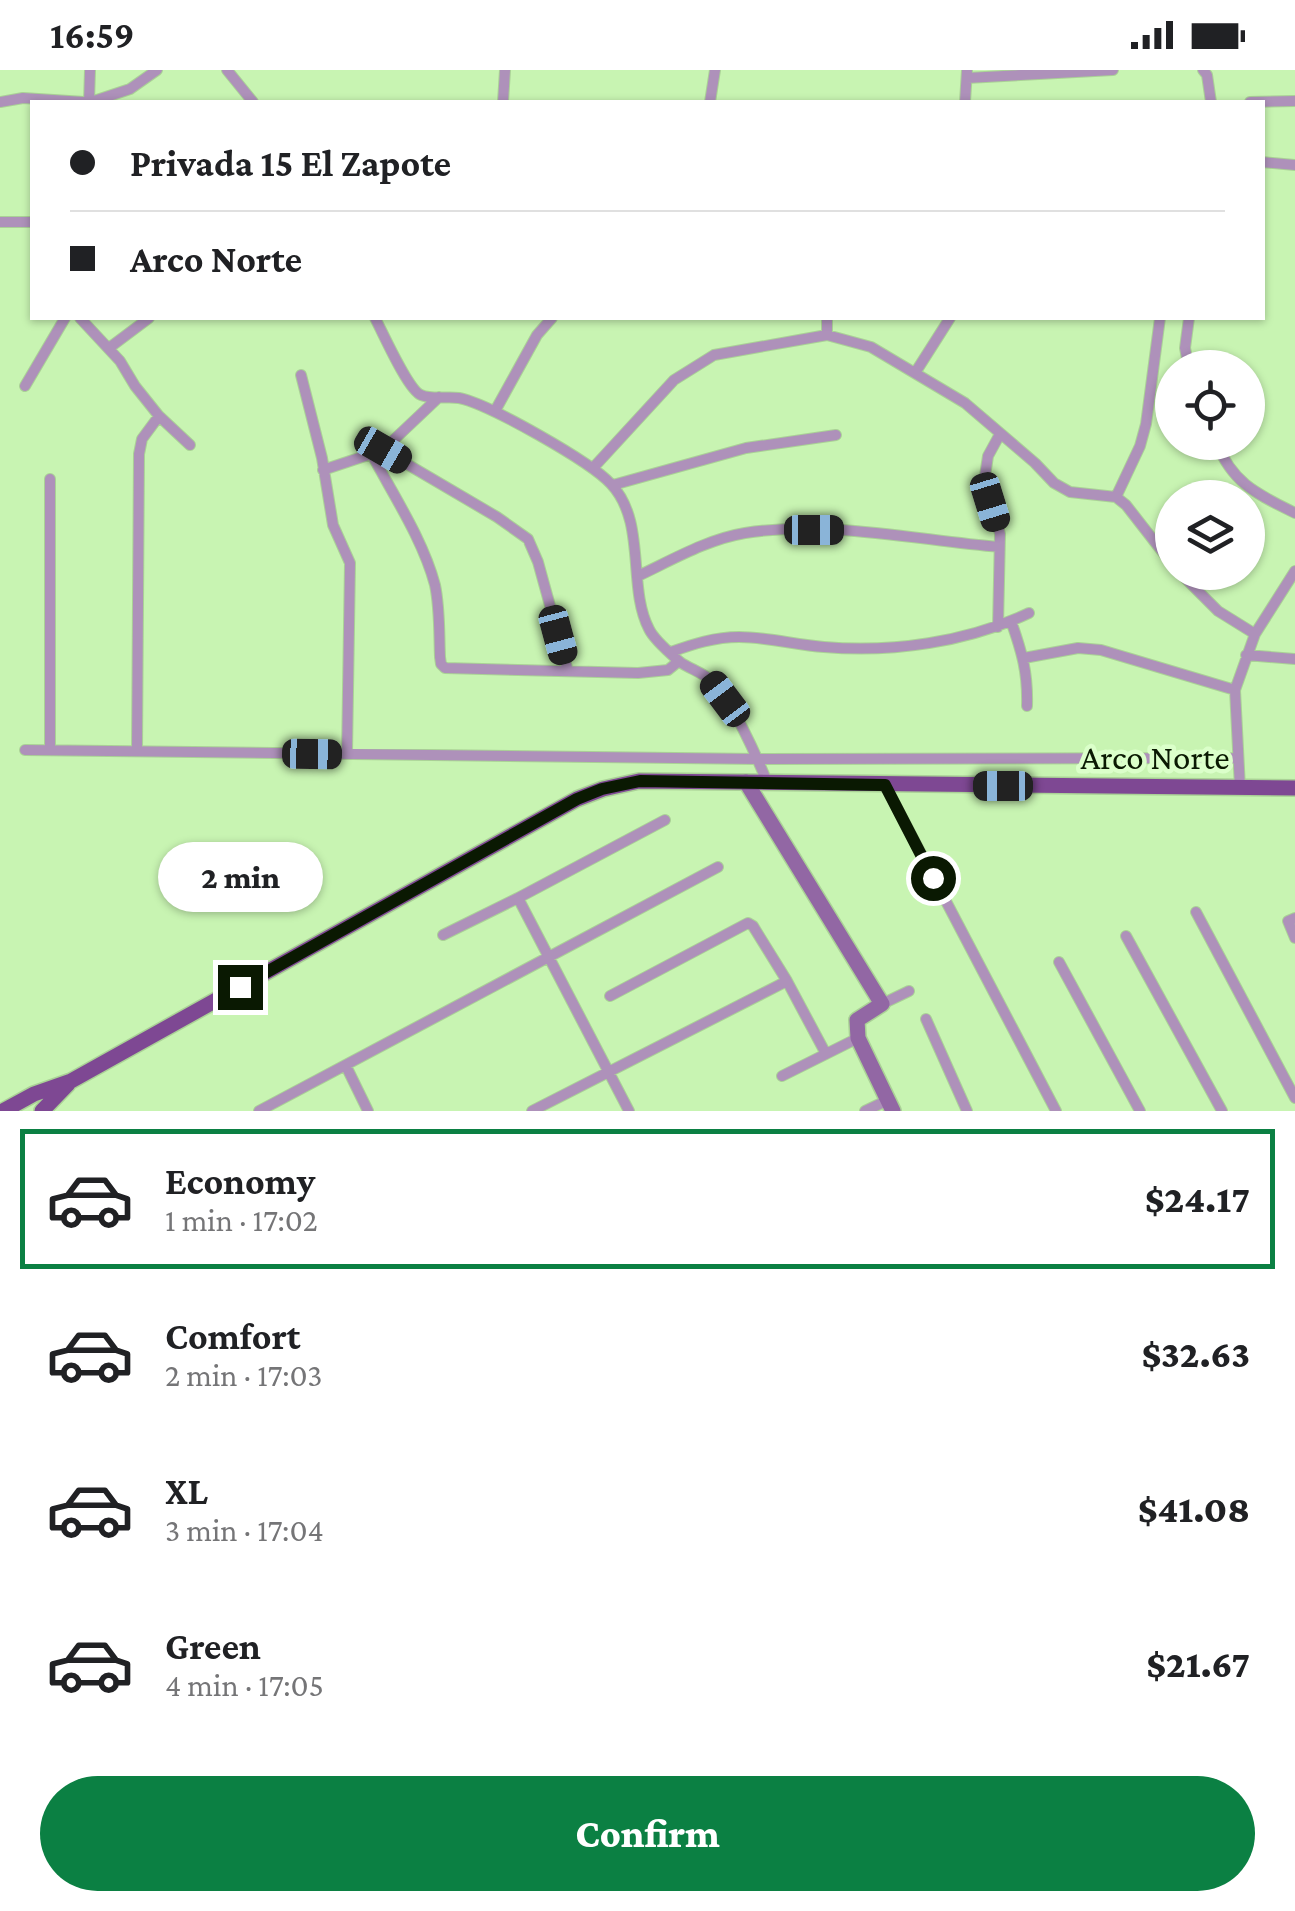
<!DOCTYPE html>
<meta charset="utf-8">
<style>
body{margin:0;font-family:"Crimson Pro",serif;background:#f2f2f2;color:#202124;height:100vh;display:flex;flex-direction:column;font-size:38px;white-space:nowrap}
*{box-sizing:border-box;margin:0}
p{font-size:32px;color:#757577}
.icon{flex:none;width:55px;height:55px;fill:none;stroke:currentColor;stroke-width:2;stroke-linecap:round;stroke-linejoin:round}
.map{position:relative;height:1041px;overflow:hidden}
.sheet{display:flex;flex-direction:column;background:#fff;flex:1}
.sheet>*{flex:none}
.hud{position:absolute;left:30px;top:30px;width:1235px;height:220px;border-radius:0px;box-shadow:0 2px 8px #0004;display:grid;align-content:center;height:220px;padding:0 40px;background:#fff}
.fabs{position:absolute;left:1155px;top:280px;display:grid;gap:20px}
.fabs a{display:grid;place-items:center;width:110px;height:110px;border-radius:50%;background:#fff;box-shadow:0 2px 8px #0004;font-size:50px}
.end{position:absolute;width:45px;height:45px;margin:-22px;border:12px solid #0a1902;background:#fff;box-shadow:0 0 0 5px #fff}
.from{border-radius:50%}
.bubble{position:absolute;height:70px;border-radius:35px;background:#fff;box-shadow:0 2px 8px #0004;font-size:32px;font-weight:800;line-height:70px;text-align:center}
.car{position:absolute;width:30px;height:60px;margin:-30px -15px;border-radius:12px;box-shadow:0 0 8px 2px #0007;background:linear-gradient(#222 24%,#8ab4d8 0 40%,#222 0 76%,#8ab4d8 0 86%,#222 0)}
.hud b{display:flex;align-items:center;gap:35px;height:95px;font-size:38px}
.hud b+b{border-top:2px solid #e0e0e0}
.hud i{width:25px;height:25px;background:#202124}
ul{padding:18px 0 0;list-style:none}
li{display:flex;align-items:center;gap:30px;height:140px;margin:0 20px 15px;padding:0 20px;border:5px solid transparent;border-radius:0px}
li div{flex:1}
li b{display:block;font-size:38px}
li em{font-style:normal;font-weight:800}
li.active{border-color:#0b8043}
li>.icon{width:90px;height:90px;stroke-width:1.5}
.primary-button{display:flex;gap:20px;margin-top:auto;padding:20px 40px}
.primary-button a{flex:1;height:115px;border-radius:60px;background:#0b8043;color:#fff;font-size:40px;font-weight:800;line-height:115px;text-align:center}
.status{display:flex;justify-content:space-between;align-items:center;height:70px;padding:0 50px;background:#fff;direction:ltr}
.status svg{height:28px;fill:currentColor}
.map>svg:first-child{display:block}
</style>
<div class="status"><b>16:59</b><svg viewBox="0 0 49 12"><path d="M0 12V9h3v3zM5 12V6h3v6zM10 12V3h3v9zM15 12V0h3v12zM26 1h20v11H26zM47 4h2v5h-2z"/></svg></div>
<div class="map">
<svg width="1295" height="1041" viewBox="0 0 1295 1041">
<rect width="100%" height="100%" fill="#c8f4b2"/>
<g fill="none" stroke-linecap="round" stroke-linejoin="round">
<defs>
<path id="minor" d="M227 0 253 32
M1203 0 1207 5 1211 32
M967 8 1113 0
M0 32 23 28 84 32
M89 32 90 0
M91 32 130 19 157 0
M503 32 505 0
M710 32 715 0
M965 32 967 0
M1250 32 1295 31
M1262 92 1295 95
M0 152H32
M80 248 120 291 135 316 159 346 190 375
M375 248C383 263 408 320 421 325 432 330 448 326 459 328 489 334 591 392 611 414 647 452 627 517 649 559 654 570 671 584 680 592 690 599 704 603 713 612 731 629 757 687 767 712
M827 265V248
M109 278 149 248
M1189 298 1185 278 1189 248
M915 303 950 248
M301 305 322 388 333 455 350 493 347 684
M25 316 65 248
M495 341 537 265 552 248
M1216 372C1233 414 1257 424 1295 443
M383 380 497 447 528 469 538 492 568 601
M372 385C394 426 423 470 435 515 440 539 439 563 440 587L441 594 445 598 638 603 668 600 679 591
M593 398 674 310 714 285 827 265 871 277 965 333 1035 393 1054 413 1070 422 1116 427 1126 435 1172 494
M323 400 383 380 439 327
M613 415 746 378 836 365
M1116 427 1140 376 1146 354 1160 248
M1179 502 1218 541 1255 564
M638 506C672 490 708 469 745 463 830 450 916 470 999 477
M1011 551C1022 582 1028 603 1027 636
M998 557 1000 464 985 406 988 386 1000 364
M671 582C693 574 715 567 739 567 767 567 796 575 824 577 892 583 967 572 1029 543
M1246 585 1295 589
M1024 588 1078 578 1101 580 1235 620
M25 680 758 689 1237 688
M50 680V409
M137 681 139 384 142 369 159 346
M885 715 1056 1041
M1240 718 1235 620 1255 564 1295 501
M518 828 629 1041
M1196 842 1295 1028
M1295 848 1288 851 1295 868
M443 865 518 828 665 750
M1126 866 1222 1041
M1059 892 1140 1041
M610 926 748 853 753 856 787 911 826 984
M882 934 909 921
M926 949 967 1041
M346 996 368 1041
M782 1006 858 968
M259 1041 718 797
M532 1041 787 911
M865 1041 888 1030"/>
<path id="secondary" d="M746 712 882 934 857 950 858 968 893 1041"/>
<path id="primary" d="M3 1041 34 1024 71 1011 577 729 603 719 639 711 1295 718
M42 1041 68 1014"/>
</defs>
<use href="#minor" stroke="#aad196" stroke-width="12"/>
<use href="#secondary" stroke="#aad196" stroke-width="18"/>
<use href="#primary" stroke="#aad196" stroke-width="18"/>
<use href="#minor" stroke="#ae91ba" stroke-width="10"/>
<use href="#secondary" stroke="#9267a4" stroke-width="15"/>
<use href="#primary" stroke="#7e4893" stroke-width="15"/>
</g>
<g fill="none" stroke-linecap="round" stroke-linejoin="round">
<path stroke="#0a1902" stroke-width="12" d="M240 917 577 729 602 719 640 711 885 715 933 808"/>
</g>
<g text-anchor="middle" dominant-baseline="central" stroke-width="9" stroke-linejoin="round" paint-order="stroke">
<g font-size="35" fill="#0a1902" stroke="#dbffca">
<text x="1155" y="687">Arco Norte</text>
</g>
</g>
</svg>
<div class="fabs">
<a><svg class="icon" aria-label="locate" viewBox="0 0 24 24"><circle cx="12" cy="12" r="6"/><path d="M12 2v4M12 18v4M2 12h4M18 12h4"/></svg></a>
<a><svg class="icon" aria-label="layers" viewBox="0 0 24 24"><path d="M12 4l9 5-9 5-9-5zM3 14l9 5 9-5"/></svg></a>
</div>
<i class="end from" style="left:933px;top:808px"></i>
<i class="end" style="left:240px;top:917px"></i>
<div class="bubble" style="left:158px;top:772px;width:165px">2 min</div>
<i class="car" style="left:383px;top:380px;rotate:120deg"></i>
<i class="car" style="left:990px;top:432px;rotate:163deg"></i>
<i class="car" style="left:814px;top:460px;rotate:90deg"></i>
<i class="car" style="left:558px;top:565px;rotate:165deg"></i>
<i class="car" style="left:725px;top:629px;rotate:323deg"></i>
<i class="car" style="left:312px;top:684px;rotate:91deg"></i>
<i class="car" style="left:1003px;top:716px;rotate:270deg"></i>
<div class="hud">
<b><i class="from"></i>Privada 15 El Zapote</b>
<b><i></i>Arco Norte</b>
</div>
</div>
<section class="sheet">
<ul>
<li class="active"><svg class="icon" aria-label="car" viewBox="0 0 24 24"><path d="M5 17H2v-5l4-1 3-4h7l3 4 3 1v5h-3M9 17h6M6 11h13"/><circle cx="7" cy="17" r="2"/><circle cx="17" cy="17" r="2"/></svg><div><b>Economy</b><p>1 min · 17:02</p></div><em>$24.17</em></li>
<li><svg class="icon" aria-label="car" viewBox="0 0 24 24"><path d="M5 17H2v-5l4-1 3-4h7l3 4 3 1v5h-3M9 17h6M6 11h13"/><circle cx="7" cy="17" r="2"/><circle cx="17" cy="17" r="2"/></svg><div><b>Comfort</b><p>2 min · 17:03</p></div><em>$32.63</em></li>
<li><svg class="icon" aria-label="car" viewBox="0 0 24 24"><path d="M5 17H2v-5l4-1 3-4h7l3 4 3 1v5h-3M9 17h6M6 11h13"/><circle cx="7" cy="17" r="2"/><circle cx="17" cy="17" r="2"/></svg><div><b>XL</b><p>3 min · 17:04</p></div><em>$41.08</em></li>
<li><svg class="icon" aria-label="car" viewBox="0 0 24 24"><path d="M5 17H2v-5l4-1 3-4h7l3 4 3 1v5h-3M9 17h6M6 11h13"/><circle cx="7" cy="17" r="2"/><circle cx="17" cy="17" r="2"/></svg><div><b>Green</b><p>4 min · 17:05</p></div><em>$21.67</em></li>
</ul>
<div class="primary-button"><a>Confirm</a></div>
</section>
